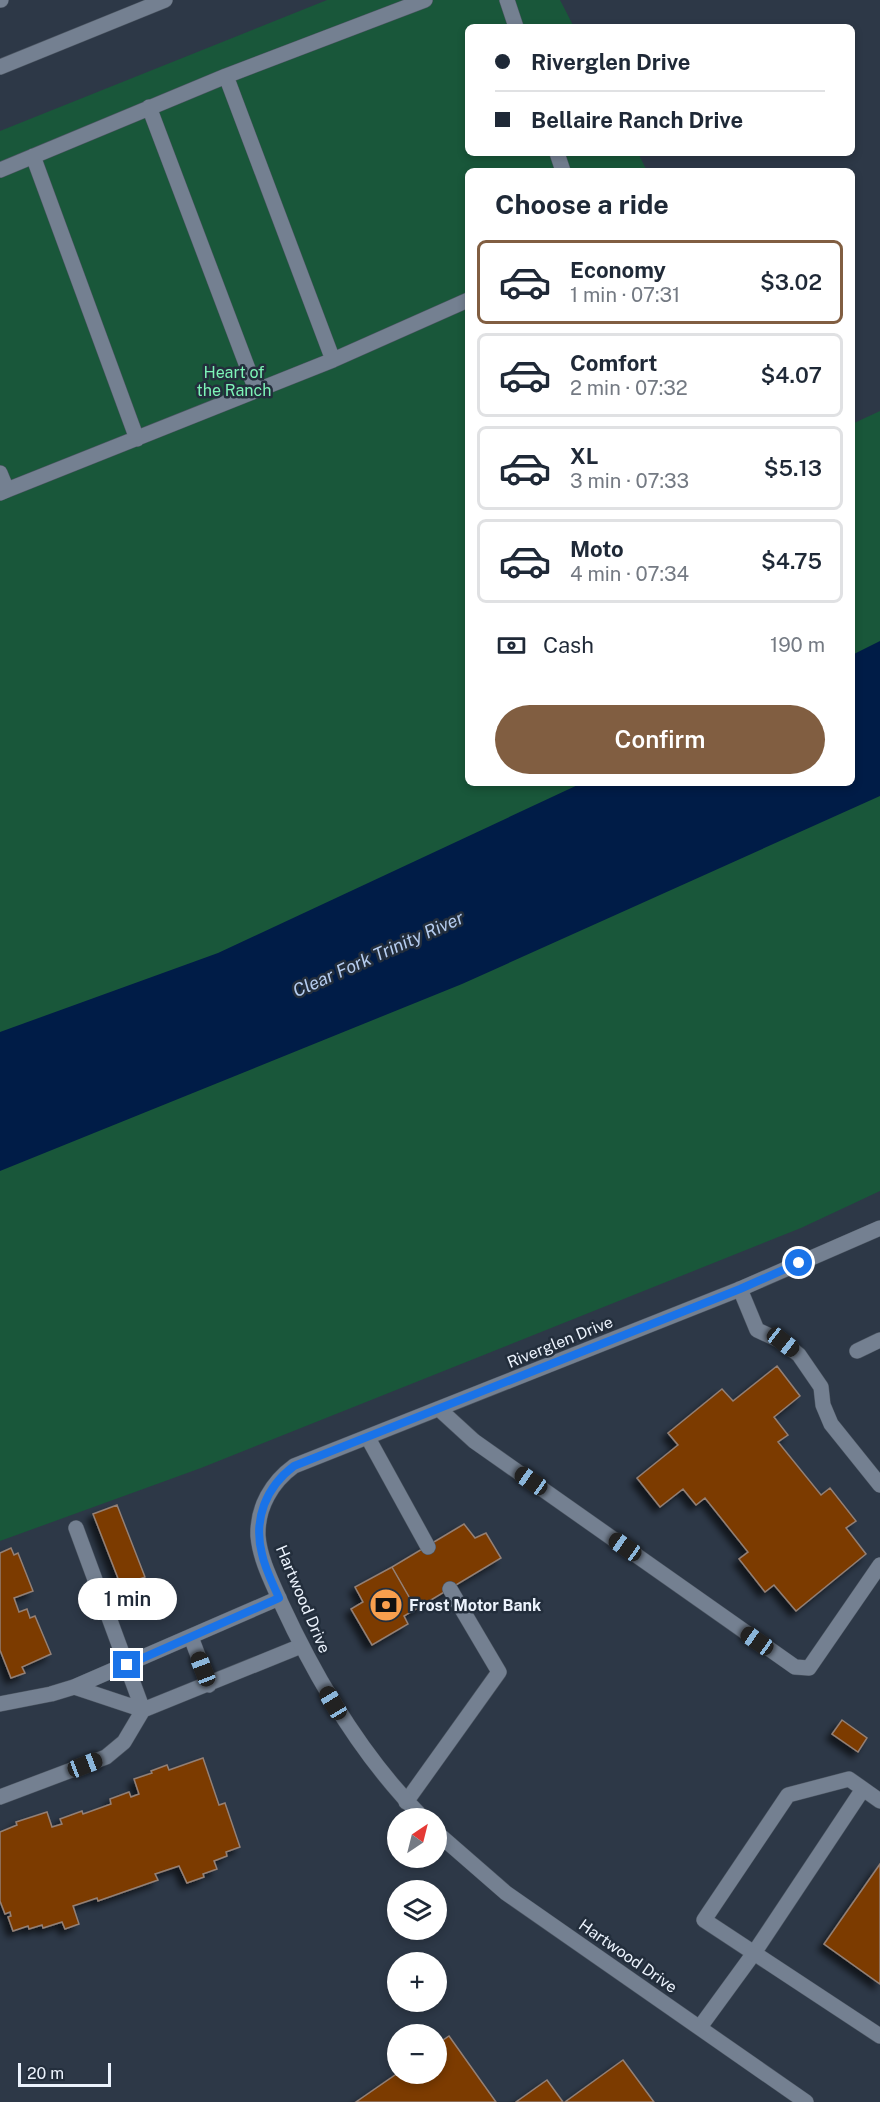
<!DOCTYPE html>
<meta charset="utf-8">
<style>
body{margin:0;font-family:"Public Sans",sans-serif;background:#f6f6f7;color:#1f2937;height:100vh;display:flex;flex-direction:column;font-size:22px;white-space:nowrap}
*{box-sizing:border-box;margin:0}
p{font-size:20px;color:#747a83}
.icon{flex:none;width:33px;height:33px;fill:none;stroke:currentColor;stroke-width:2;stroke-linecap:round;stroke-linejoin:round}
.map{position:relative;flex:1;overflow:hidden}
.side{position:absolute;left:465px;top:168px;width:390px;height:618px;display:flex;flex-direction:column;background:#fff;border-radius:9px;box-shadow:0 3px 9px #0003}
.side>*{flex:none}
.hud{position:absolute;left:465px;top:24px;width:390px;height:132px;border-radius:9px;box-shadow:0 3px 9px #0003;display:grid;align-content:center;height:132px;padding:0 30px;background:#fff}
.needle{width:39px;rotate:35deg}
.fabs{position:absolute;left:387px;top:1808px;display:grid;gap:12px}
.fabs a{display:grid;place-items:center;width:60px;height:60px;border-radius:50%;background:#fff;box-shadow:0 3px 9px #0003;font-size:30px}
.scale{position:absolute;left:18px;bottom:15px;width:93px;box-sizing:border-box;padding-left:6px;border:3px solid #ecf3fd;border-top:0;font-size:16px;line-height:21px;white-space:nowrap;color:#ecf3fd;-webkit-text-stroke:4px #232e3c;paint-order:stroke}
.end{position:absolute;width:27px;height:27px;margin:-14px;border:8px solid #1a73e8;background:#fff;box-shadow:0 0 0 3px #fff}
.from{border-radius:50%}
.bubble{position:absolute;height:42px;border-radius:21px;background:#fff;box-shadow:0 3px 9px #0003;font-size:20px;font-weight:600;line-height:42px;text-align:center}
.car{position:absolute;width:18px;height:36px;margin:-18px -9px;border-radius:8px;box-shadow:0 0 4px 2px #0007;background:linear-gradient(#222 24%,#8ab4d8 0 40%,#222 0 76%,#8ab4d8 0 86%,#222 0)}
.hud b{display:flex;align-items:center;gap:21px;height:57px;font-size:22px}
.hud b+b{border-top:2px solid #e0e1e3}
.hud i{width:15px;height:15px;background:#1f2937}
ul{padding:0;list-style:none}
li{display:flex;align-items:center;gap:18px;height:84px;margin:0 12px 9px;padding:0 18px;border:3px solid #e0e1e3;border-radius:9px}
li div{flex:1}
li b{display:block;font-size:22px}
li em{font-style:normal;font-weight:600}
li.selected{border-color:#815e41}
li>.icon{width:54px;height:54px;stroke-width:1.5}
h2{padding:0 30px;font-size:27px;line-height:72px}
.pay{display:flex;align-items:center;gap:15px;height:66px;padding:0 30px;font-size:22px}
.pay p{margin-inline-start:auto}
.button{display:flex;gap:12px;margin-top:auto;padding:12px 30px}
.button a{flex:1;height:69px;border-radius:36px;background:#815e41;color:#fff;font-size:24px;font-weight:600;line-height:69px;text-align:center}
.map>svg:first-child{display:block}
</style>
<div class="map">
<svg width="880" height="2102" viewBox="0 0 880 2102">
<defs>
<filter id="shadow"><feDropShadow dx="-5.5" dy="5.5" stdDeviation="3" flood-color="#0009"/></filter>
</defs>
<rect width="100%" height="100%" fill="#2d3847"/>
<path fill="#19573a" d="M327 0H560L574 27H468V153H638L647 171H468V783H852V424L880 411V1191L801 1228 201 1468 0 1541V131Z"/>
<path fill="#001c47" d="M880 641V796L462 984 0 1171V1032L218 953 582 783H852V655Z"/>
<path fill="#7b3a00" stroke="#948075" stroke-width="1.5" filter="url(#shadow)" d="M777 1366 800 1396 774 1417 788 1435 778 1442 821 1495 830 1488 856 1521 846 1528 866 1554 796 1611 774 1585 765 1592 739 1559 748 1552 705 1498 696 1505 683 1489 660 1507 637 1478 678 1445 668 1433 722 1389 733 1401Z
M117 1505 145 1577 121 1586 93 1514Z
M464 1524 475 1538 486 1533 501 1558 416 1609 392 1567Z
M11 1548 14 1555 18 1553 33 1591 14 1598 19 1612 27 1609 30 1618 35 1616 51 1654 22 1667 25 1673 11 1678 0 1650V1553Z
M392 1567 416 1609 404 1616 408 1624 372 1645 351 1609 363 1602 355 1587Z
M842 1720 867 1738 858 1752 832 1734Z
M203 1758 219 1805 225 1803 240 1847 226 1852 227 1856 214 1861 217 1869 203 1874 204 1877 187 1883 179 1866 155 1874 158 1880 98 1901 97 1898 73 1906 79 1924 65 1929 62 1922 43 1928 42 1925 29 1929 28 1926 13 1931 8 1917 11 1916 10 1912 5 1914 0 1901V1832L17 1825 16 1822 47 1812 52 1827 62 1824 60 1819 82 1811 83 1814 111 1804 110 1799 129 1792 131 1797 139 1794 134 1779 152 1773 151 1771 167 1765 169 1770Z
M880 1864V1984L824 1944Z
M449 2036 496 2102H356L398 2073H436V2045Z
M623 2060 654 2102H565L605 2073Z
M547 2080 563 2102H516Z"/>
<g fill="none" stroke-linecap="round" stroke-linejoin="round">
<defs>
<path id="lane" d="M507 0 516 27
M226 76 425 0
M149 107 256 390
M557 153 563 171
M33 156 137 439
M0 170 226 76 333 360 7 490
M333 360 468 300
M0 473 7 490 0 493
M740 1289 757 1330 783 1342 799 1355 821 1387 823 1405 831 1424 880 1485
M857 1351 880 1340
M439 1409 474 1441 795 1667 809 1668 880 1565
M368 1438 428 1547
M191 1637 209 1685
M74 1687 143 1710 301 1646
M0 1704 51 1694 74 1687 279 1598
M0 1797 106 1757 124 1742 143 1710 76 1528
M880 1801 849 1779 788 1795 704 1920 880 2036
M406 1802 499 1672 450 1589
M700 2027 754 1953 863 1789"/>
<path id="street" d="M423 1818C362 1757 318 1683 282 1605 273 1584 260 1560 258 1536 257 1507 272 1482 294 1466L740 1289 880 1228
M436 1832 506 1893 806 2102"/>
<path id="secondary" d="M0 0H1
M0 67 165 0"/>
</defs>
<use href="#lane" stroke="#4d5663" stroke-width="16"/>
<use href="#street" stroke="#4d5663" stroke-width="16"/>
<use href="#secondary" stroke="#4d5663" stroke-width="16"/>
<use href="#lane" stroke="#748091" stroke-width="15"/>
<use href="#street" stroke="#748091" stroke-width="15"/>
<use href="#secondary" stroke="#748091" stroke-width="15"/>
</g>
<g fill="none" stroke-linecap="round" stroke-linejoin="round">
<path stroke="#1a73e8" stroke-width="8" d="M127 1665 279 1598C273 1584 265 1569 262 1554 253 1519 266 1487 294 1466L740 1289 799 1263"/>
</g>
<defs>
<symbol id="bank-disc" viewBox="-11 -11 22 22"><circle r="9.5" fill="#f99f4d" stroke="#232e3c"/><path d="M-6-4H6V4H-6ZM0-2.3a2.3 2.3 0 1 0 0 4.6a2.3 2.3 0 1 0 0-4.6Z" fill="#111"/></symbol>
</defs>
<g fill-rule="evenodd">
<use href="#bank-disc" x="367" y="1586" width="38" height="38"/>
</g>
<g text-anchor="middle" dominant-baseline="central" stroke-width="5" stroke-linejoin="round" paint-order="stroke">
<g font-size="16" fill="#7df4b7" stroke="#232e3c">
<text x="234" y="372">Heart of<tspan x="234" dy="18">the Ranch</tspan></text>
</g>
<g font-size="16" fill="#ecf3fd" stroke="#232e3c">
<text transform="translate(560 1342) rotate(-22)">Riverglen Drive</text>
<text transform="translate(303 1599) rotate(67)">Hartwood Drive</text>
<text transform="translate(628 1956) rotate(35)">Hartwood Drive</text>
</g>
<g font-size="16" font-weight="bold" fill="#ecf3fd" stroke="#232e3c" text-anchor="start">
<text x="409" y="1605">Frost Motor Bank</text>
</g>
<g font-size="18" font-style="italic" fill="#b5ccef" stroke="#232e3c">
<text transform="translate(378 954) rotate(-24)">Clear Fork Trinity River</text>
</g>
</g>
</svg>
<div class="fabs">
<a><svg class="needle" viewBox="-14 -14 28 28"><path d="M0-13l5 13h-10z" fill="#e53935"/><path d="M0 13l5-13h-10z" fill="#747a83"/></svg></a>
<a><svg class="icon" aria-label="layers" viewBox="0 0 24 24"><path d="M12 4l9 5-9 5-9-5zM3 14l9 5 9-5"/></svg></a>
<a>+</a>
<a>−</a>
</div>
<div class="scale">20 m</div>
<i class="end from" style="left:799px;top:1263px"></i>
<i class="end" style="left:127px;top:1665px"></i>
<div class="bubble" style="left:78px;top:1578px;width:99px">1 min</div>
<i class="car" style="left:783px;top:1342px;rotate:128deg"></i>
<i class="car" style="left:531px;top:1481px;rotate:305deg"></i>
<i class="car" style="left:625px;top:1547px;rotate:305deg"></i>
<i class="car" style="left:757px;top:1641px;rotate:305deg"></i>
<i class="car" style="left:203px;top:1669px;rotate:339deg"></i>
<i class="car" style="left:333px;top:1703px;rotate:329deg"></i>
<i class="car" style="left:85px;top:1765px;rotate:69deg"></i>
<div class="hud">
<b><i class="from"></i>Riverglen Drive</b>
<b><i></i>Bellaire Ranch Drive</b>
</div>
<section class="side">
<h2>Choose a ride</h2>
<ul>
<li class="selected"><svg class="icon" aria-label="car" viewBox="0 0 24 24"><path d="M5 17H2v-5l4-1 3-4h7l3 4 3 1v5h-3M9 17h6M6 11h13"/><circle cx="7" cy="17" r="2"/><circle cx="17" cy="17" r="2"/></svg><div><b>Economy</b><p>1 min · 07:31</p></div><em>$3.02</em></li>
<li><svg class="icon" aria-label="car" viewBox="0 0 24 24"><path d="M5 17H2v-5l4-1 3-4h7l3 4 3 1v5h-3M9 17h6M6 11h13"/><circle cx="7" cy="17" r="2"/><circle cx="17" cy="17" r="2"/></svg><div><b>Comfort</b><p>2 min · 07:32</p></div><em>$4.07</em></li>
<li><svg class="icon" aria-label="car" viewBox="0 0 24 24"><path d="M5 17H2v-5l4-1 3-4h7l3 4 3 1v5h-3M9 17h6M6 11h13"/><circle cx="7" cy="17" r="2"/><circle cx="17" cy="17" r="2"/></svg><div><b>XL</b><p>3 min · 07:33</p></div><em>$5.13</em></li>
<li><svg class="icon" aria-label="car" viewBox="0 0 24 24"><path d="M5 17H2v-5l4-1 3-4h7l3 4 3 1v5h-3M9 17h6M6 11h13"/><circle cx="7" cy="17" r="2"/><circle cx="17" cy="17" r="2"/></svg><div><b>Moto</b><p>4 min · 07:34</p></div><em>$4.75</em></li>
</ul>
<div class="pay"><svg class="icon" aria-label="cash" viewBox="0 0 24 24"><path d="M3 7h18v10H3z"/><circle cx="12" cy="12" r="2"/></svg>Cash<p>190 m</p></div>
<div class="button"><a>Confirm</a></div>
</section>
</div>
